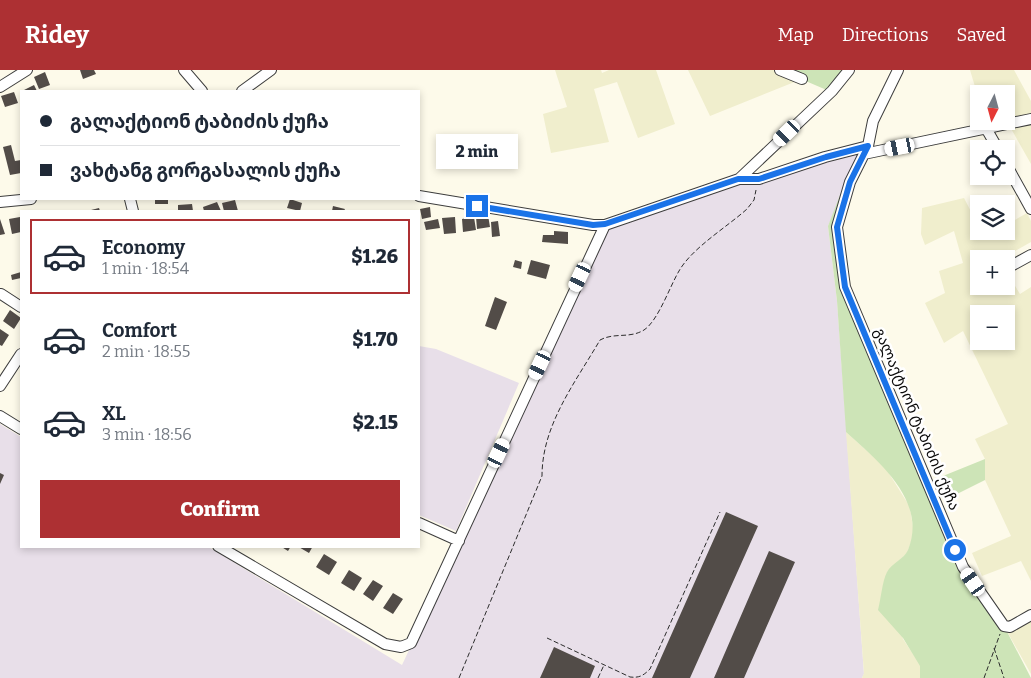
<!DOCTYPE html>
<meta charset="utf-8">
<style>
body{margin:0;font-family:Bitter,"Noto Sans Georgian",serif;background:#f2f2f3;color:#1f2937;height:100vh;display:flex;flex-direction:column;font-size:19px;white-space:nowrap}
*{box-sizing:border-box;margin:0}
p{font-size:16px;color:#747a83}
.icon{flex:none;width:28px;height:28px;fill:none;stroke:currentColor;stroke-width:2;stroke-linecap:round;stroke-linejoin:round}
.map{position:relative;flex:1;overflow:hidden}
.panel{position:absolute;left:20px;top:140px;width:400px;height:338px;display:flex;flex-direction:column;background:#fff;border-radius:0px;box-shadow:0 2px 8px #0003}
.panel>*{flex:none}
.guide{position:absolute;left:20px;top:20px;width:400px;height:110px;border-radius:0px;box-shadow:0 2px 8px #0003;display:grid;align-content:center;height:110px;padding:0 20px;background:#fff}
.needle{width:32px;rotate:186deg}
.controls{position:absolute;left:970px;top:15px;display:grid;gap:10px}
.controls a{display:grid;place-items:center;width:45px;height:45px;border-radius:0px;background:#fff;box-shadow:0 2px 8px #0003;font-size:25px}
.end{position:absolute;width:22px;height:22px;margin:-11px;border:6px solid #1a73e8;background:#fff;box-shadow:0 0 0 2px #fff}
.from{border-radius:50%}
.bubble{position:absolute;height:35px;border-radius:0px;background:#fff;box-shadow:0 2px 8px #0003;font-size:16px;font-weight:800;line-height:35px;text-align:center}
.car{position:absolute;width:15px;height:30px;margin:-15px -8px;border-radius:6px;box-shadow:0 0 4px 1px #0007;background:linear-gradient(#fff 24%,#345 0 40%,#fff 0 76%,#345 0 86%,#fff 0)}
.guide b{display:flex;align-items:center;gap:18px;height:48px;font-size:19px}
.guide b+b{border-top:1px solid #e0e1e3}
.guide i{width:12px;height:12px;background:#1f2937}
ul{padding:9px 0 0;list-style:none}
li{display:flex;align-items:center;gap:15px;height:75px;margin:0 10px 8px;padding:0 10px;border:2px solid transparent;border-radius:0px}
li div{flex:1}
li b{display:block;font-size:19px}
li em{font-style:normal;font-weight:800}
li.selected{border-color:#ad3033}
li>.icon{width:45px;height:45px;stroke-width:1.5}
.cta{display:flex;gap:10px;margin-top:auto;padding:10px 20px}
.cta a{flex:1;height:58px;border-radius:0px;background:#ad3033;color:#fff;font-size:20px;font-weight:800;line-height:58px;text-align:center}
header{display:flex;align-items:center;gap:30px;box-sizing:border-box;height:70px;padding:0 25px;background:#ad3033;color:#fff}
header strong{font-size:24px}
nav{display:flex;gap:28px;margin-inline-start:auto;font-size:18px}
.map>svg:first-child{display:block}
</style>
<header>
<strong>Ridey</strong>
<nav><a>Map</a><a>Directions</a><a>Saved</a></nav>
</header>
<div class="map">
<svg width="1031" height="608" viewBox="0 0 1031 608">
<rect width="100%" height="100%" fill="#fdfaea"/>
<path fill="#e8dfe9" d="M862 81 828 156 837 231 864 604 862 608H0V354L21 367V476H207L402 595 606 160 737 114H755Z
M419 276 436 279 519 313 456 461 419 445Z"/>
<path fill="#f0eecd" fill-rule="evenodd" d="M555 0H601L602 3 609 0H656L675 54 638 68 617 12 594 19 609 72 551 83 543 44 567 37Z
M688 0H780L802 9 710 46Z
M970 0H1014L1031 31V94L1009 55 987 60 985 51H1006V24H979V30Z
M964 128 979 157V161L984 167 994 161H1006V155L1027 143 1031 151V172L1001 189H979V216H1006V201L1020 224 1031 217V511L1021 491 982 506 972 483 1011 466 985 410V389L975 369 1008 354 963 261 944 273 925 233 945 223 939 201 963 193 954 161 925 175 921 164 922 138ZM979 244H1006V271H979Z
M846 362 885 397 910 437 914 464 907 483 887 502 903 569 921 596 920 608H862L864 603Z
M1031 545V604L1004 556Z"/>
<path fill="#cde4b7" d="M780 0H845L829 21Z
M845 112 837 157 845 217 963 497 1004 556 1031 608H920V596L903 568 878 540C881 529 882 512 887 502 892 493 904 489 908 480 928 431 878 391 846 362L837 231 828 156Z
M985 389V410L947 429 938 408Z"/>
<path fill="#524c48" d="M80 0H94L96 4 83 9Z
M45 2 50 15 39 19 34 7Z
M34 15 37 21H22Z
M14 22 18 33 5 37 1 26Z
M11 75 15 91 21 90V103L10 105 3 77Z
M155 129H168V134H155Z
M290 129 302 133 300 141 287 138Z
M235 130 238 141H224L222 133Z
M217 132 221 141H204L203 137Z
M192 134 193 141H178V135Z
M333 136 345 139 344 141H332Z
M430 137 431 147 422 149 420 139Z
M99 138 100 141H87Z
M488 145 490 157 477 159 476 147Z
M20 147 21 162 12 164 9 149Z
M455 147 456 163 444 164 442 148Z
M474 147 476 160 463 162 462 149Z
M0 149 5 164 0 165Z
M438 149 440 158 426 160 424 152Z
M498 151 500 166 492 167 491 152Z
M554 161 568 162V174L542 172 543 165H554Z
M515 190 522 192 521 199 513 197Z
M531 190 550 195 546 209 527 204Z
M21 202V208L12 210 11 205Z
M495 227 507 232 496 260 485 256Z
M10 240 21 248 14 259 3 251Z
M0 259 9 265 2 276 0 275Z
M0 403 4 405 0 414Z
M726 442 758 456 690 608H652Z
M280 476H291L288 481Z
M297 476H313L309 483Z
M769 481 795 492 744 608H714Z
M324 484 337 492 329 505 316 497Z
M349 500 362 508 354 521 341 513Z
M373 510 383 516 373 531 363 524Z
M393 523 403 529 393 544 383 538Z
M554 577 595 596 590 608H540Z"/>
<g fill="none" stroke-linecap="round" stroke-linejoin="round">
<defs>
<path id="minor" d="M184 0 202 21
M780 0 802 9
M898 0 873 51 868 76 850 112 837 157 845 217 963 497 1004 556 1010 557 1031 545
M0 17 27 0
M242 21 271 0
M987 60 998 79
M864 84 1031 49
M1006 94 1031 139
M739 109H759L825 87 868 76
M419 126 593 155H605L739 109 832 21 849 0
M130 129 133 141
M0 132 31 129
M1009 197 1031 185
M1 224 21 237
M0 316 21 284
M0 346 21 359
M419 453 459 471
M218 476 385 574 401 577 411 573 605 155"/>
</defs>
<use href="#minor" stroke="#3d3d3d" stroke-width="12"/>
<path stroke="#2c2c2c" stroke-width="1" stroke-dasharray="5 2.5" stroke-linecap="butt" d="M547 568 630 607C639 608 643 606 650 599L720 442
M994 578 1004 608
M459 608 542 406C542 355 575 313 600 270 615 262 629 269 644 260 658 251 670 216 679 201 692 178 727 157 747 139L754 130 756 120
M598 608 604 595
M984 608 1000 564"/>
<use href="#minor" stroke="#fff" stroke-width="10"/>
</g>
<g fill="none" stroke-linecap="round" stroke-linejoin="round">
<path stroke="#1a73e8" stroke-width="6" d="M477 136 593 155 605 154 738 109H759L826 87 868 76 850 112 837 157 845 217 955 480"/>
</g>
<g text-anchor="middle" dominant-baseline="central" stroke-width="5" stroke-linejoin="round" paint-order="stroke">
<g font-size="15" fill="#0a0a0a" stroke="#fff">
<text transform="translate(917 349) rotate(67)">გალაქტიონ ტაბიძის ქუჩა</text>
</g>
</g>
</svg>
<div class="controls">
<a><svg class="needle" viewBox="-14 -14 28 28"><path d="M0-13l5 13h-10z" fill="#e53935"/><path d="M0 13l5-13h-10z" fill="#747a83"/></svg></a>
<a><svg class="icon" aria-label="locate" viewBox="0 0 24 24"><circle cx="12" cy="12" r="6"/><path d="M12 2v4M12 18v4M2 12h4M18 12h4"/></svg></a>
<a><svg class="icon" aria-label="layers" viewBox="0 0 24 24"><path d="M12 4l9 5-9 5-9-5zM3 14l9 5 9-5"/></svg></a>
<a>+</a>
<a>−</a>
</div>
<i class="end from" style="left:955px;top:480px"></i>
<i class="end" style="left:477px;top:136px"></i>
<div class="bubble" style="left:436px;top:64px;width:82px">2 min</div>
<i class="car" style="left:787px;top:63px;rotate:226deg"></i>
<i class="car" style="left:900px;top:77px;rotate:259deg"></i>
<i class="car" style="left:580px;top:207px;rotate:205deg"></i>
<i class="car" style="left:540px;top:295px;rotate:205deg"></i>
<i class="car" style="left:499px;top:383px;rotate:25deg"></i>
<i class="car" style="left:973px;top:512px;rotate:325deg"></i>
<div class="guide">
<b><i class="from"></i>გალაქტიონ ტაბიძის ქუჩა</b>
<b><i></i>ვახტანგ გორგასალის ქუჩა</b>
</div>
<section class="panel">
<ul>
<li class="selected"><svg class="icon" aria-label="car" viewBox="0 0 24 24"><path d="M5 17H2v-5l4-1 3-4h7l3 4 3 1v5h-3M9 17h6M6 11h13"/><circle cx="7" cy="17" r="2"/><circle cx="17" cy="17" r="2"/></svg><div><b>Economy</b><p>1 min · 18:54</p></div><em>$1.26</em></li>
<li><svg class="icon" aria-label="car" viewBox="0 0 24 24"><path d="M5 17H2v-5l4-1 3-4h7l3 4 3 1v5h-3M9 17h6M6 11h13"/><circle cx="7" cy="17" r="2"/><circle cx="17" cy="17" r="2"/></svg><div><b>Comfort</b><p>2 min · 18:55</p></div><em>$1.70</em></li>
<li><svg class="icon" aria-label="car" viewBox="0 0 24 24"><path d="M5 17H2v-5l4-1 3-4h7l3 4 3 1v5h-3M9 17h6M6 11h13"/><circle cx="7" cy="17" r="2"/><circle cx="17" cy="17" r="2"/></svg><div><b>XL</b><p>3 min · 18:56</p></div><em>$2.15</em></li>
</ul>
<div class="cta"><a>Confirm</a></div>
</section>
</div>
